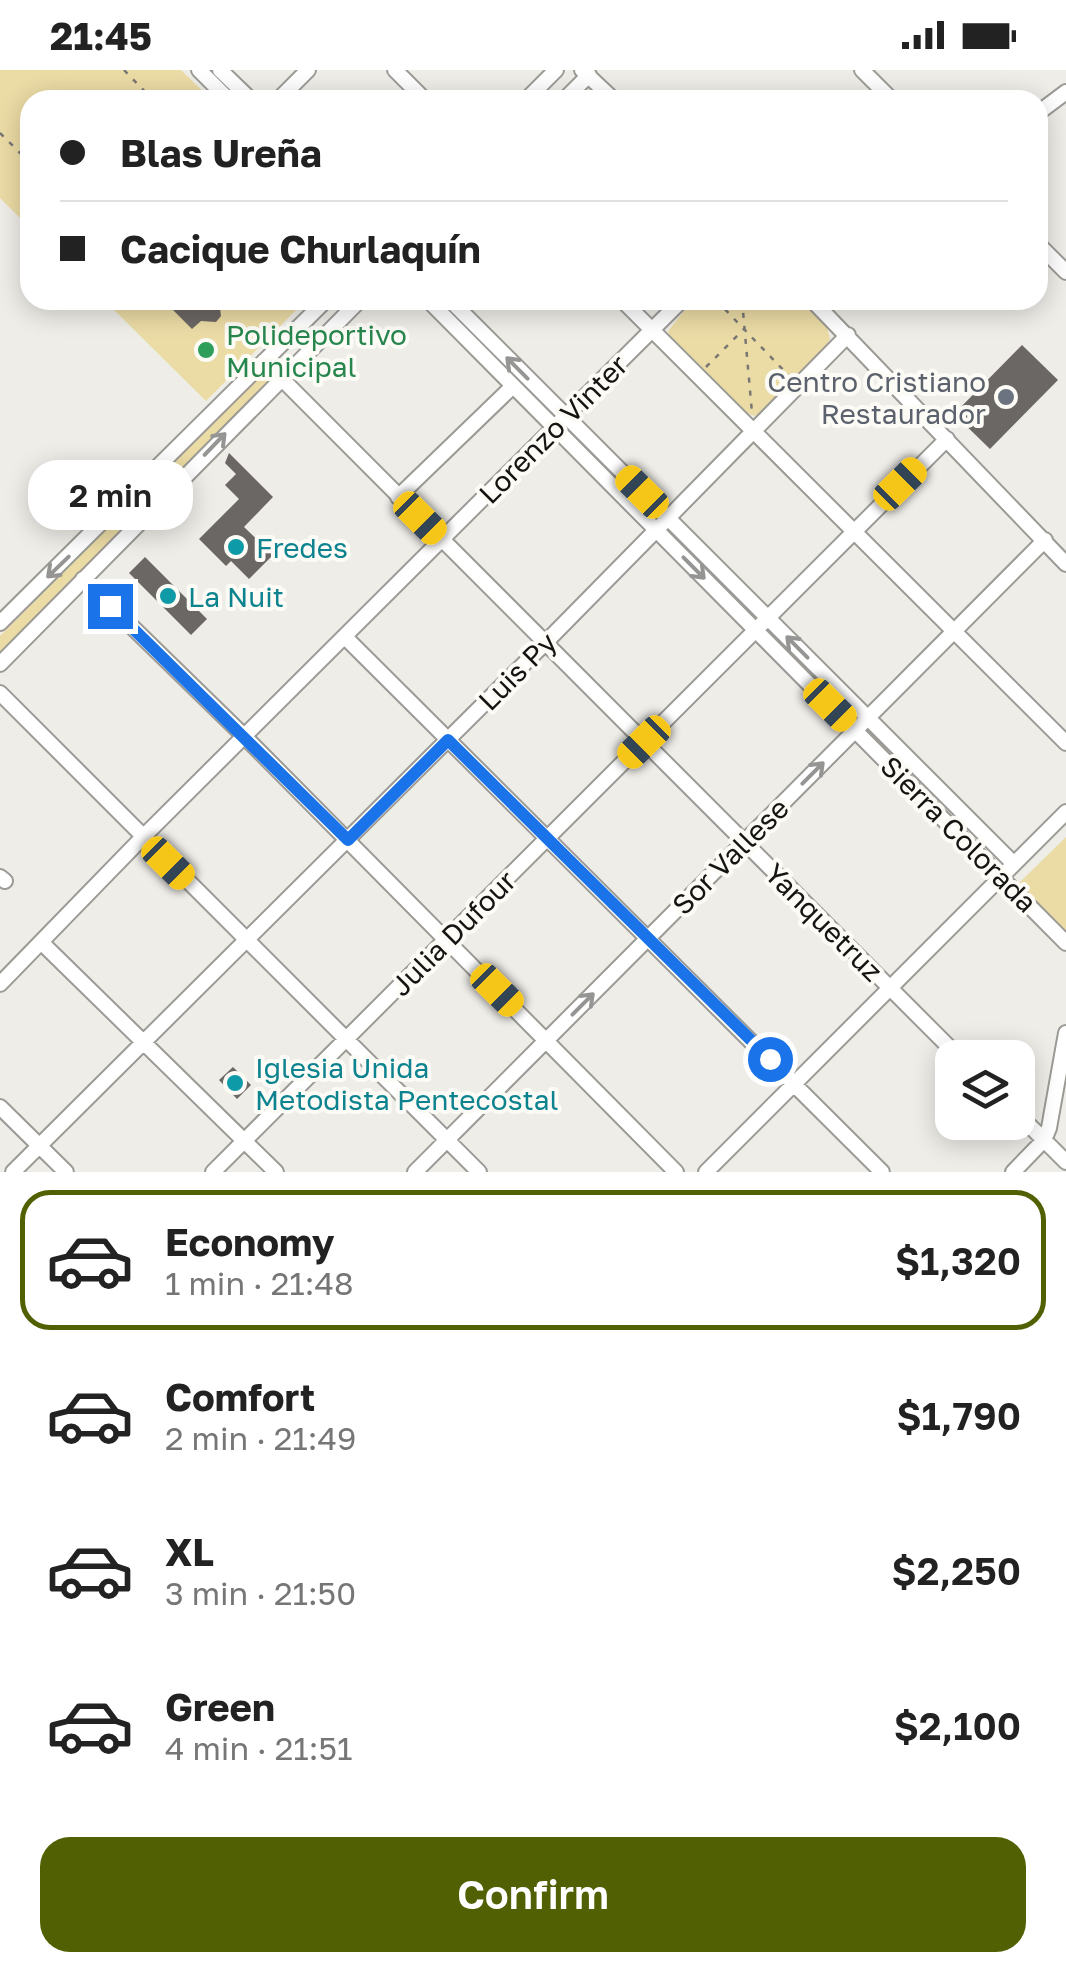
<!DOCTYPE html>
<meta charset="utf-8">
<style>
body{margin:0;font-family:"Golos Text",sans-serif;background:#f6f6f6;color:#222;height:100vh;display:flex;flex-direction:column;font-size:38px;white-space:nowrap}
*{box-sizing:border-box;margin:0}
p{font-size:32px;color:#767676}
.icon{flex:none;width:55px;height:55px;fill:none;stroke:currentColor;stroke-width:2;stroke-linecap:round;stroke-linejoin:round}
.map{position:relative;height:1102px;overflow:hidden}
.side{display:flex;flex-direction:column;background:#fff;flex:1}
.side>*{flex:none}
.banner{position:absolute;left:20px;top:20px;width:1028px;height:220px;border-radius:30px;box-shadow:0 5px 25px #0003;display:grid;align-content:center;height:220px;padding:0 40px;background:#fff}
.tools{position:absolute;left:935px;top:970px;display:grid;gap:20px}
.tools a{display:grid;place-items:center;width:100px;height:100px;border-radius:20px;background:#fff;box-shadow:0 5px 25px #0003;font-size:50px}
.end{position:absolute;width:45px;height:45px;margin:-22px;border:12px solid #1a73e8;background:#fff;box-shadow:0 0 0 5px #fff}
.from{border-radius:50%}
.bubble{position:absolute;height:70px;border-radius:30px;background:#fff;box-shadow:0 5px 25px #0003;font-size:32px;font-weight:600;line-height:70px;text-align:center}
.car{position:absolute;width:30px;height:60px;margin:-30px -15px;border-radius:12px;box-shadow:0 0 8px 2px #0007;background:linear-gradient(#f5c518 24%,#345 0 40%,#f5c518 0 76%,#345 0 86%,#f5c518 0)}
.banner b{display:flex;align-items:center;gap:35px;height:95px;font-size:38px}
.banner b+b{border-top:2px solid #e0e0e0}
.banner i{width:25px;height:25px;background:#222}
ul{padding:18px 0 0;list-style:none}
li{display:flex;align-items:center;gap:30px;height:140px;margin:0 20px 15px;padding:0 20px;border:5px solid transparent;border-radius:30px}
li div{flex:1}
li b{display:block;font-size:38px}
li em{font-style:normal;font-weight:600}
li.active{border-color:#516002}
li>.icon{width:90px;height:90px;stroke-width:1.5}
.button{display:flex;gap:20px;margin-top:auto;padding:20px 40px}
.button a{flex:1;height:115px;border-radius:30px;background:#516002;color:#fff;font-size:40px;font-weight:600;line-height:115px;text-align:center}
.status{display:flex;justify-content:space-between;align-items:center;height:70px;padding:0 50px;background:#fff;direction:ltr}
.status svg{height:28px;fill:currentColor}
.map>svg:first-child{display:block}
</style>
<div class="status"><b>21:45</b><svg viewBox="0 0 49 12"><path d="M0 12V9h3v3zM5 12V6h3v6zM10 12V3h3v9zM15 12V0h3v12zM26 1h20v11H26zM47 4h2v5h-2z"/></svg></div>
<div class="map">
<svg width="1066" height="1102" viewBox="0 0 1066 1102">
<rect width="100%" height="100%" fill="#efede8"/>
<path fill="#ebdba5" d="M0 0H181L212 30H30V158L0 128Z
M104 230H306L206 331Z
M693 230H800L827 257 830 269 824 281 764 343 754 346 744 342 671 270 668 261Z
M261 304 270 313 0 585V566Z
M1066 767V861L1018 814Z"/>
<path fill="#6b6764" d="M163 230H219L221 246 216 252 201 251 192 259Z
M1022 275 1058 310 990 379 954 344Z
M229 383 273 427 244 457 273 485 249 509 231 491 226 496 199 469 239 429 225 415 236 404 225 393Z
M145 487 207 549 191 565 129 503Z
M233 997 251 1015 237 1029 219 1010Z"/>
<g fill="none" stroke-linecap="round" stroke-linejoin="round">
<defs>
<path id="minor" d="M199 0 229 30
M220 0 251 30
M395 0 425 30
M582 0 614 30
M862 0 892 30
M278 30 308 0
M526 30 556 0
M564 30 589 5
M1038 43 1066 22
M1038 174 1066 202
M428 230 1066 873
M450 230 1014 794
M622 230 1066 673
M812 230 1066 494
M264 291 960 988
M398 427 513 316
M83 509 246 668 676 1102
M0 553 326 230
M345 567 882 1102
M0 594 360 230
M0 623 479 1102
M0 807 5 811
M42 873 276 1102
M0 914 143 767 682 230
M0 1037 66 1102
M1018 1044 1066 1092
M13 1102 545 573 848 265
M213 1102 947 369
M415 1102 1045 470
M706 1102 1066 742
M1013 1102 1044 1070 1049 1058 1066 963"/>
</defs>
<use href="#minor" stroke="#9b9a95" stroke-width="18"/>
<path stroke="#787774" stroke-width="2.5" stroke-dasharray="5 8" stroke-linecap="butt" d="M124 0 153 30
M0 63 30 93
M716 230 790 307
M742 230 752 343
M706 297 743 260"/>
<use href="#minor" stroke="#fff" stroke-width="14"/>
</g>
<defs><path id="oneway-shaft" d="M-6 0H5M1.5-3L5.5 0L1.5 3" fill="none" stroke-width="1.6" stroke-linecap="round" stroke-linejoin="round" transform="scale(2.5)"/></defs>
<g stroke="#959594">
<use href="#oneway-shaft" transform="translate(517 298) rotate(-135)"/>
<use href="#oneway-shaft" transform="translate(215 374) rotate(-46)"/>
<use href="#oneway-shaft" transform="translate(58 497) rotate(136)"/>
<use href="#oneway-shaft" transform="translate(694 498) rotate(45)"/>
<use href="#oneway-shaft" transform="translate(797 577) rotate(-135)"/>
<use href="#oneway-shaft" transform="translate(813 703) rotate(-45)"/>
<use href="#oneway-shaft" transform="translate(583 934) rotate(-45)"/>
</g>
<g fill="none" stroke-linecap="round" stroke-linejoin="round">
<path stroke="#1a73e8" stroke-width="12" d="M110 536 348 770 448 670 770 989"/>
</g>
<circle fill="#2e9e5b" stroke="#fcfbf6" stroke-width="4" cx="206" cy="280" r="10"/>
<circle fill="#6b7280" stroke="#fcfbf6" stroke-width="4" cx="1006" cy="327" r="10"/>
<g fill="#0f9aa8" stroke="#fcfbf6" stroke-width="4">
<circle cx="236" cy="477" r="10"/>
<circle cx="168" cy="526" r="10"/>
<circle cx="235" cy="1013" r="10"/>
</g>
<g text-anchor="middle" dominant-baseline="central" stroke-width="8" stroke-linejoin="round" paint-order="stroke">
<g font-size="28" fill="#27864d" stroke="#fcfbf6" text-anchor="start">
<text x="226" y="264">Polideportivo<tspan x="226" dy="32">Municipal</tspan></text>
</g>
<g font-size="28" fill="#5b616d" stroke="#fcfbf6" text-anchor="end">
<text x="986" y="311">Centro Cristiano<tspan x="986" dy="32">Restaurador</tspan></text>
</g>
<g font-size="28" fill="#141412" stroke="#fcfbf6">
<text transform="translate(553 359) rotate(-45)">Lorenzo Vinter</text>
<text transform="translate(517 601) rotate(-45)">Luis Py</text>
<text transform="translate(959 764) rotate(45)">Sierra Colorada</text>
<text transform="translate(730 786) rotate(-45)">Sor Vallese</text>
<text transform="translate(824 852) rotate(45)">Yanquetruz</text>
<text transform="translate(453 863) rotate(-45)">Julia Dufour</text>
</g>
<g font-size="28" fill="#0d838f" stroke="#fcfbf6" text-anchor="start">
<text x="256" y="477">Fredes</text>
<text x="188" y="526">La Nuit</text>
<text x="255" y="997">Iglesia Unida<tspan x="255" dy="32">Metodista Pentecostal</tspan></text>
</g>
</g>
</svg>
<div class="tools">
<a><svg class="icon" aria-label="layers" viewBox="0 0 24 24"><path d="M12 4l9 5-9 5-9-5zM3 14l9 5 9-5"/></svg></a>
</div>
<i class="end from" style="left:770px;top:989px"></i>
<i class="end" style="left:110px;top:536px"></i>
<div class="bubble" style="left:28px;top:390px;width:165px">2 min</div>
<i class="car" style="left:900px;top:414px;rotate:45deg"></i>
<i class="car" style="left:642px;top:422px;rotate:315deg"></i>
<i class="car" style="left:420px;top:448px;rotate:135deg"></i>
<i class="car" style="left:830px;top:635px;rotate:135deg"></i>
<i class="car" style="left:644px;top:672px;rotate:225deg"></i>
<i class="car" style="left:168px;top:793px;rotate:135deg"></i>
<i class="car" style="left:497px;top:920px;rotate:135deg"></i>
<div class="banner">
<b><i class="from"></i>Blas Ureña</b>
<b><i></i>Cacique Churlaquín</b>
</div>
</div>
<section class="side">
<ul>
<li class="active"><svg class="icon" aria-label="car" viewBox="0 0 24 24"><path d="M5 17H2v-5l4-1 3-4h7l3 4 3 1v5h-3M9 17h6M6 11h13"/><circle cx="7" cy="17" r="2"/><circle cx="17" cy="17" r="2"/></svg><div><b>Economy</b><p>1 min · 21:48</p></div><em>$1,320</em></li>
<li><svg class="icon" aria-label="car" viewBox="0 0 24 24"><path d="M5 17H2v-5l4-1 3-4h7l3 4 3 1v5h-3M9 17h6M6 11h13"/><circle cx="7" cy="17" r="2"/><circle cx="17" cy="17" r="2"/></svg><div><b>Comfort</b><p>2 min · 21:49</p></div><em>$1,790</em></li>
<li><svg class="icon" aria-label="car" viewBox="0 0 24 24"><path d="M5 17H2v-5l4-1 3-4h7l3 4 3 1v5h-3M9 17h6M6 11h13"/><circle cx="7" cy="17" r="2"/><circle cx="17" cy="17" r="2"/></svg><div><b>XL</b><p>3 min · 21:50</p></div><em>$2,250</em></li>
<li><svg class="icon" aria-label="car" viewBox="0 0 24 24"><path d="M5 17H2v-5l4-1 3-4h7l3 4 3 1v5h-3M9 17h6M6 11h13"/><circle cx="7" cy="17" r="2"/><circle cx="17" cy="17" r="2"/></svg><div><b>Green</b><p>4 min · 21:51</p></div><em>$2,100</em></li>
</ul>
<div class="button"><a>Confirm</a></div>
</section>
